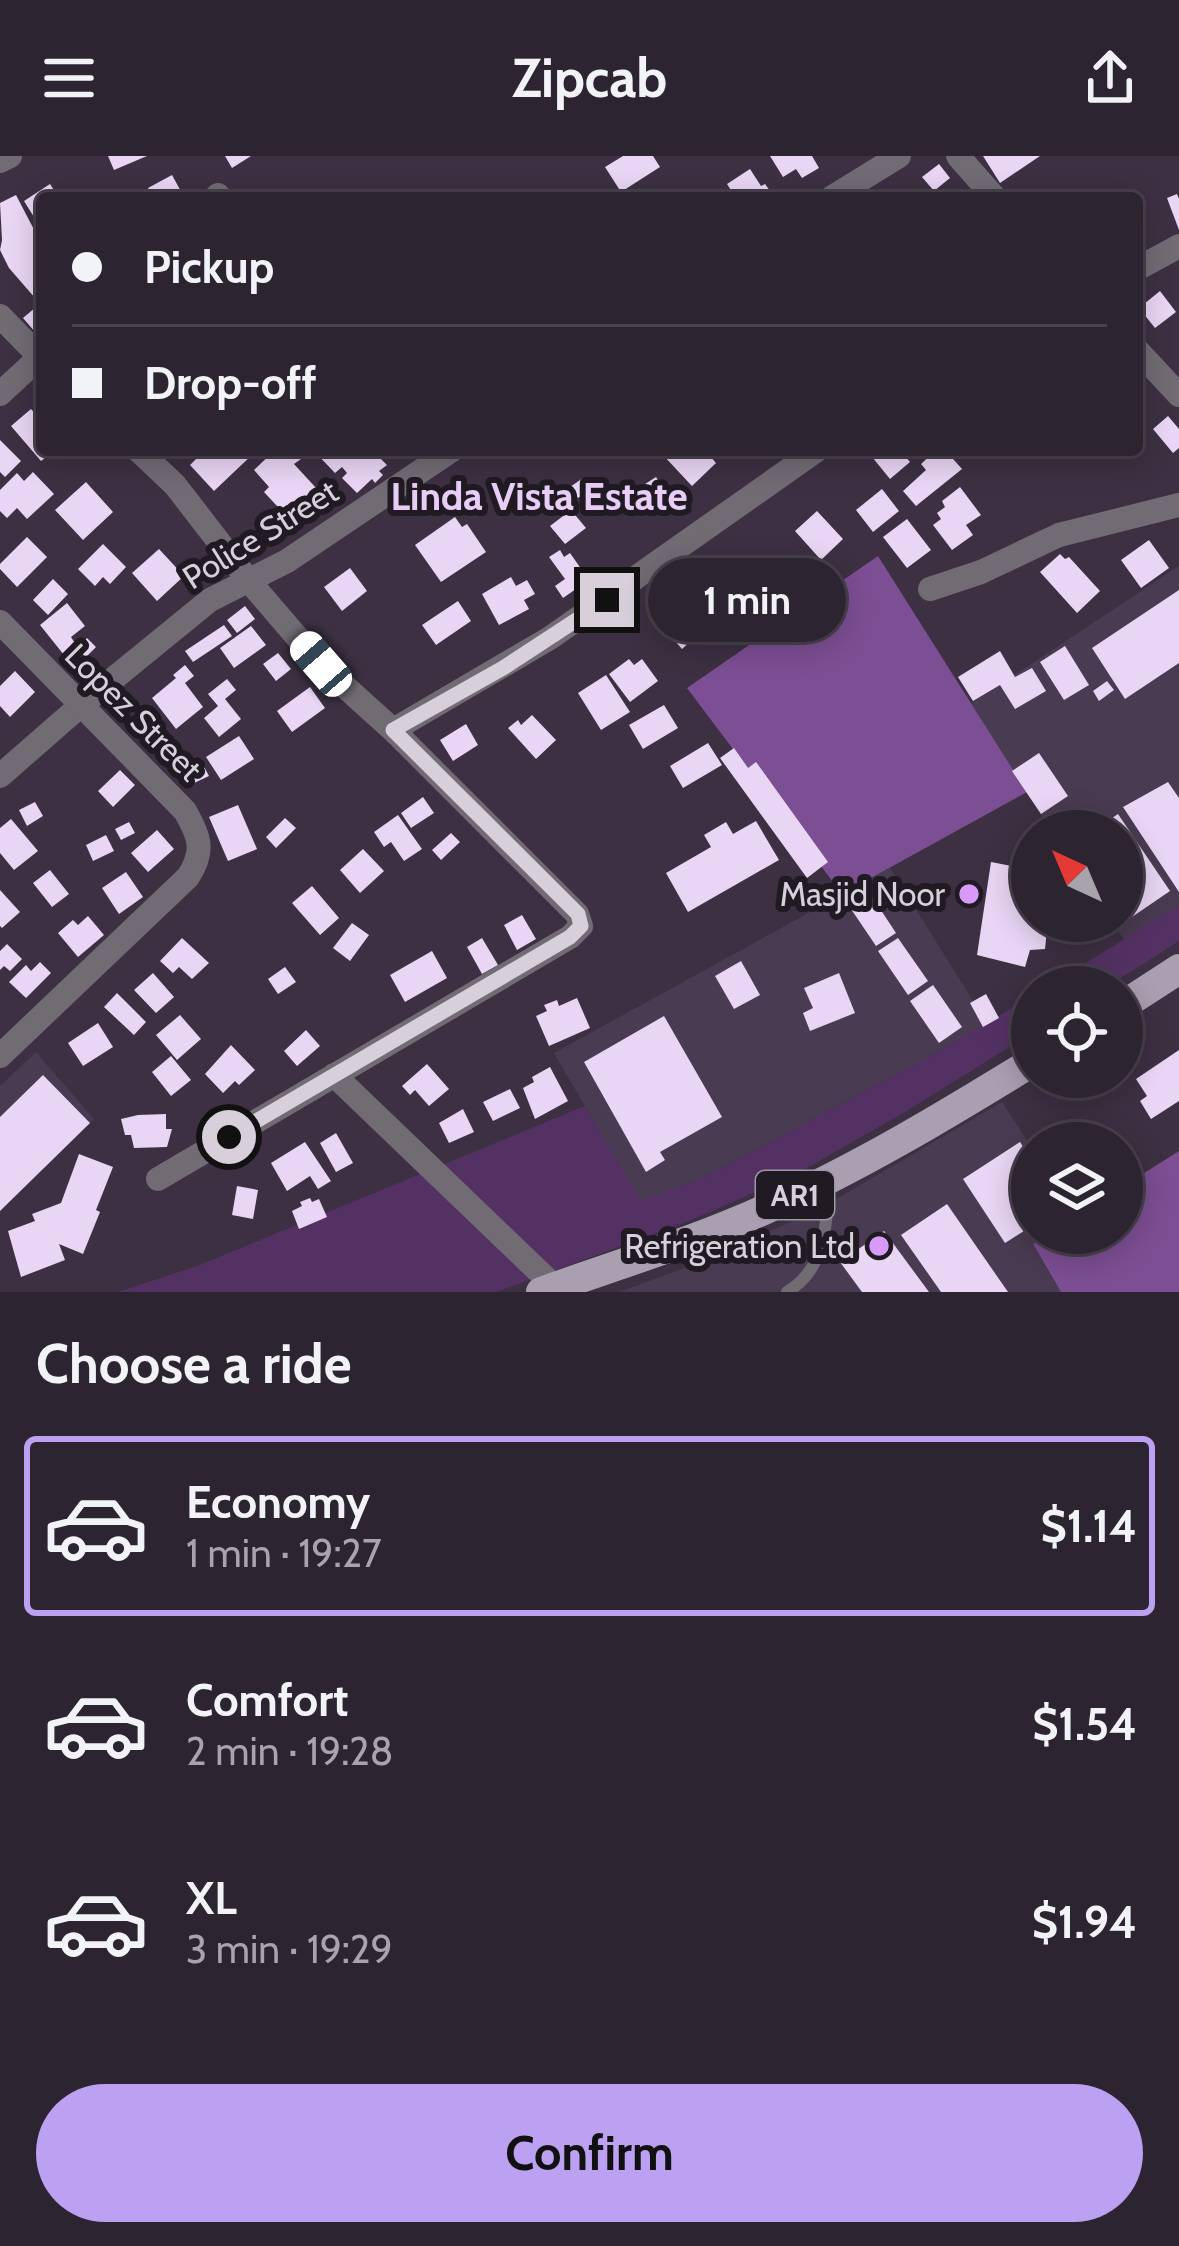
<!DOCTYPE html>
<meta charset="utf-8">
<style>
body{margin:0;font-family:Cabin,sans-serif;background:#352c3a;color:#f1f3f6;height:100vh;display:flex;flex-direction:column;font-size:45px;white-space:nowrap}
*{box-sizing:border-box;margin:0}
p{font-size:39px;color:#a7a4ac}
.icon{flex:none;width:66px;height:66px;fill:none;stroke:currentColor;stroke-width:2;stroke-linecap:round;stroke-linejoin:round}
.map{position:relative;height:1136px;overflow:hidden}
.details{display:flex;flex-direction:column;background:#2d2432;flex:1}
.details>*{flex:none}
.top-card{position:absolute;left:36px;top:36px;width:1107px;height:264px;border-radius:12px;box-shadow:0 6px 30px #0003,0 0 0 3px #48414d;display:grid;align-content:center;height:264px;padding:0 36px;background:#2d2432}
.needle{width:78px;rotate:316deg}
.controls{position:absolute;left:1011px;top:654px;display:grid;gap:24px}
.controls a{display:grid;place-items:center;width:132px;height:132px;border-radius:50%;background:#2d2432;box-shadow:0 6px 30px #0003,0 0 0 3px #48414d;font-size:60px}
.end{position:absolute;width:54px;height:54px;margin:-27px;border:15px solid #d7d0db;background:#111;box-shadow:0 0 0 6px #111}
.from{border-radius:50%}
.bubble{position:absolute;height:84px;border-radius:42px;background:#2d2432;box-shadow:0 6px 30px #0003,0 0 0 3px #48414d;font-size:39px;font-weight:700;line-height:84px;text-align:center}
.car{position:absolute;width:36px;height:72px;margin:-36px -18px;border-radius:15px;box-shadow:0 0 9px 3px #0007;background:linear-gradient(#fff 24%,#345 0 40%,#fff 0 76%,#345 0 86%,#fff 0)}
.top-card b{display:flex;align-items:center;gap:42px;height:114px;font-size:45px}
.top-card b+b{border-top:3px solid #48414d}
.top-card i{width:30px;height:30px;background:#f1f3f6}
ul{padding:0;list-style:none}
li{display:flex;align-items:center;gap:36px;height:180px;margin:0 24px 18px;padding:0 12px;border:6px solid transparent;border-radius:12px}
li div{flex:1}
li b{display:block;font-size:45px}
li em{font-style:normal;font-weight:700}
li.on{border-color:#bca0f2}
li>.icon{width:108px;height:108px;stroke-width:1.5}
h2{padding:0 36px;font-size:54px;line-height:144px}
.action{display:flex;gap:24px;margin-top:auto;padding:24px 36px}
.action a{flex:1;height:138px;border-radius:72px;background:#bca0f2;color:#111;font-size:48px;font-weight:700;line-height:138px;text-align:center}
header{display:flex;justify-content:space-between;align-items:center;height:156px;padding:0 36px;background:#2d2432;font-size:54px;font-weight:700}
.map>svg:first-child{display:block}
</style>
<header><svg class="icon" aria-label="menu" viewBox="0 0 24 24"><path d="M4 6h16M4 12h16M4 18h16"/></svg>Zipcab<svg class="icon" aria-label="share" viewBox="0 0 24 24"><path d="M12 15V3M7 8l5-5 5 5M5 13v7h14v-7"/></svg></header>
<div class="map">
<svg width="1179" height="1136" viewBox="0 0 1179 1136">
<rect width="100%" height="100%" fill="#3c3042"/>
<path fill="#493b51" d="M1179 410V749L1125 785 1111 765H1122V675H1052L969 549Z
M890 712 987 867 927 902 703 1022 641 1046 554 897Z
M36 896 94 963 0 1055V930Z
M1002 946 1032 992V1077H1051L1033 1089 1061 1136H619L687 1111 814 1056Z"/>
<path fill="#533263" d="M1179 749V785L1107 831H1047Z
M1032 840V877L905 956 793 1020 689 1065 496 1136H118L197 1110 585 950 641 1045 703 1022 927 902Z"/>
<path fill="#7c4e93" d="M878 400 1027 636 842 738 687 532Z
M1179 995V1136H1061L1033 1088 1051 1077H1122V1031Z"/>
<path fill="#e9d5f4" d="M108 0H147L114 14Z
M225 0H251L232 12Z
M623 0H653L660 11 621 36 605 11Z
M770 0H812L819 12 802 22 796 13 783 21Z
M983 0H1040L1000 27Z
M939 8 950 22 934 35 922 21Z
M750 13 761 30 765 28 773 39 767 42H736L727 28Z
M172 19 183 39 178 42H154L148 32Z
M50 28 59 42H42V74L24 45Z
M1177 38 1179 43V74L1167 42Z
M16 39 41 87 37 89 42 99V150L9 112 0 94 2 84 0 47Z
M1160 135 1176 156 1155 172 1139 152Z
M36 151 42 158V184L23 162Z
M31 253 42 266V294H55L41 305 11 270Z
M1168 260 1179 273V292L1173 297 1153 273Z
M0 284 21 305 5 321 0 316Z
M205 294H248L253 298 214 335 190 309Z
M275 294H293L301 303 294 308 328 345 294 376 286 367 290 364 264 336 269 331 254 314Z
M313 294H372L387 309 379 315 383 319 375 327 372 323 357 337 342 322 347 317 342 311 335 317Z
M666 294H705L716 307 692 330 662 298Z
M870 294H900L910 306 890 323 868 296Z
M936 294H945L962 313 916 350 903 335 926 314 921 308Z
M33 316 54 338 27 363 17 352 7 362 0 355V334L17 317 24 325Z
M656 321 671 344 649 358 644 351 639 354 633 343 645 335 642 330Z
M583 322 591 333 578 342 570 331Z
M86 326 113 356 83 384 55 354Z
M960 331 981 359 966 369 973 379 952 394 933 369 941 363 937 357 945 351 942 345Z
M882 333 899 355 873 376 856 354Z
M571 354 586 372 565 388 550 370Z
M817 355 843 383 821 404 795 375Z
M455 361 462 371 467 368 486 396 441 426 415 389Z
M907 363 931 394 907 412 883 381Z
M27 381 47 401 17 431 0 413V408Z
M1149 384 1169 412 1141 432 1121 404Z
M103 388 126 411 110 428 103 421 95 430 78 413Z
M159 393 184 420 157 445 132 417Z
M560 394 564 401 570 397 589 424 563 442 555 430 565 423 549 401Z
M1060 398 1065 403 1069 401 1100 435 1077 457 1040 416Z
M783 401 809 426 790 445 764 419Z
M734 408 750 439 715 458 699 426Z
M350 412 367 435 342 455 324 431Z
M511 421 516 430 527 424 535 438 524 444 529 453 499 469 482 438Z
M53 423 68 438 48 459 33 444Z
M765 433 777 451 761 462 749 443Z
M1179 434V507L1125 543 1092 492Z
M677 444 703 474 682 493 656 463Z
M458 445 471 465 436 489 422 469Z
M67 447 85 470 71 481 76 489 64 499 40 469Z
M245 450 255 463 237 477 227 464Z
M224 469 232 480 193 506 185 495Z
M251 470 266 489 234 512 220 492Z
M87 482 96 491 86 501 77 493Z
M1065 490 1089 529 1064 544 1040 506Z
M1000 495 1015 521 1032 512 1046 535 1015 553 1000 529 973 545 958 521Z
M278 497 291 513 276 525 263 508Z
M629 503 634 509 642 503 658 525 630 546 609 518Z
M185 509 194 520 185 527 203 551 176 573 152 542 176 522 173 519Z
M15 515 35 536 10 561 0 550V530Z
M606 519 630 556 601 574 578 537Z
M227 523 236 534 225 543 241 563 219 581 204 562 218 550 208 538Z
M1107 525 1114 534 1099 545 1093 535Z
M310 531 325 552 292 576 277 555Z
M664 549 678 572 643 593 629 569Z
M532 559 556 584 536 603 508 572 518 564 521 569Z
M466 568 478 589 453 605 440 584Z
M239 580 254 603 221 624 206 601Z
M708 587 722 609 683 632 670 610Z
M734 592 748 612 756 606 828 706 807 722 720 602Z
M1039 597 1068 640 1041 658 1012 615Z
M201 605 209 620 194 627 186 613Z
M120 614 135 629 113 651 98 635Z
M1168 626 1179 642V736L1123 651Z
M423 641 434 657 411 672 401 657Z
M35 646 43 660 27 670 19 654Z
M238 649 257 693 228 705 209 661Z
M1118 658 1170 735 1129 763 1122 753V675H1092Z
M398 659 422 693 404 705 391 686 384 691 374 676Z
M285 662 296 672 276 692 266 681Z
M11 663 38 695 14 714 0 697V672Z
M756 665 779 704 688 756 666 717 711 691 704 679 726 666 733 678Z
M129 666 135 677 121 684 115 673Z
M157 674 174 693 148 716 131 697Z
M451 677 460 686 441 704 432 694Z
M106 679 114 695 93 705 86 689Z
M363 693 384 715 360 737 340 714Z
M991 706 1032 714V765H1048L1045 793 1030 794 1025 811 977 799Z
M50 714 69 738 52 751 33 727Z
M126 716 143 741 119 758 102 732Z
M312 730 339 762 320 779 292 747Z
M0 734 20 756 2 772 0 770Z
M869 736 896 777 876 790 849 750Z
M522 759 536 783 517 794 504 769Z
M88 760 104 779 78 801 58 777 73 764 78 769Z
M352 767 369 779 350 805 333 792Z
M182 782 209 807 192 823 179 811 173 817 160 805Z
M482 782 498 809 482 818 467 791Z
M898 782 928 825 908 839 878 795Z
M7 788 22 803 10 815 4 810 0 814V795Z
M432 795 447 822 405 846 390 819Z
M741 805 760 839 734 853 715 820Z
M40 806 51 817 26 842 9 826 26 809 31 815Z
M285 811 296 826 278 838 268 823Z
M153 817 174 841 156 857 134 834Z
M839 817 855 857 810 875 803 857 813 852 804 832Z
M933 829 962 871 939 887 910 845Z
M117 837 146 866 134 879 104 851Z
M986 838 999 862 983 871 970 847Z
M577 842 590 872 549 890 536 860 547 855 544 849 557 844 559 850Z
M180 859 201 883 177 904 156 879Z
M664 860 722 961 660 996 665 1004 646 1016 584 906Z
M98 867 113 891 83 910 68 887Z
M306 874 320 890 297 910 284 895Z
M231 889 255 914 239 929 235 925 223 937 205 918Z
M1179 894V945L1151 963 1140 945 1147 940 1136 923Z
M171 900 191 924 171 940 152 916Z
M427 908 449 933 429 950 415 934 410 939 402 930Z
M550 911 568 945 535 963 523 932 534 926 532 921Z
M43 919 90 967 0 1055V961Z
M510 933 520 952 493 965 483 946Z
M463 953 474 976 449 987 439 967Z
M166 958V973H172L167 991 134 992 131 979H125L121 963 138 959Z
M1086 967 1099 987H1056Z
M336 977 353 1007 336 1016 320 987Z
M305 986 331 1025 318 1033 310 1020 287 1035 271 1007Z
M1020 986 1032 1004V1070L1005 1087 963 1023Z
M79 998 113 1011 96 1054 100 1056 83 1098 59 1088 65 1104 21 1121 8 1075 35 1065 32 1058 61 1047Z
M237 1030 258 1034 253 1063 232 1059Z
M310 1042 312 1046 319 1043 327 1061 299 1073 292 1055 302 1050 300 1046Z
M947 1048 1008 1136H941L901 1079Z
M884 1075 929 1136H862L840 1106Z"/>
<g fill="none" stroke-linecap="round" stroke-linejoin="round">
<path stroke="#716b74" stroke-width="12" d="M787 1136C827 1112 826 1068 829 1026"/>
<path stroke="#716b74" stroke-width="24" d="M958 0 995 42
M215 42 218 39
M831 42 899 0
M1137 113 1179 90
M0 160 42 203
M1137 194 1179 239
M0 238 42 199
M138 294 175 329 249 425 321 509 393 574 577 758 581 770 570 781 158 1023
M930 433 981 416 1059 379 1179 349
M393 574 550 482 817 294
M0 620 80 550 210 444 287 405 452 294
M334 919 555 1131"/>
<path stroke="#716b74" stroke-width="24" d="M0 5 10 0
M0 466 185 655C200 681 205 695 188 721L0 900"/>
<path stroke="#aa9fb1" stroke-width="30" d="M1122 850 1179 813
M541 1136C616 1109 693 1086 766 1053 858 1012 946 959 1032 906"/>
</g>
<g fill="none" stroke-linecap="round" stroke-linejoin="round">
<path stroke="#d7d0db" stroke-width="15" d="M229 981 570 781 581 770 578 758 393 574 503 512 607 444"/>
</g>
<g fill="#d89af8" stroke="#201b23" stroke-width="4.5">
<circle cx="969" cy="738" r="12"/>
<circle cx="879" cy="1090" r="12"/>
</g>
<g text-anchor="middle" dominant-baseline="central" stroke-width="12" stroke-linejoin="round" paint-order="stroke">
<rect fill="#201b23" stroke="#a09aa4" stroke-width="3" x="756" y="1015" width="78" height="48" rx="9"/>
<g font-size="30" font-weight="bold" fill="#d7d0db">
<text x="795" y="1039">AR1</text>
</g>
<g font-size="33" fill="#d7d0db" stroke="#201b23">
<text transform="translate(260 378) rotate(-32)">Police Street</text>
<text transform="translate(134 556) rotate(45)">Lopez Street</text>
</g>
<g font-size="33" fill="#d7d0db" stroke="#201b23" text-anchor="end">
<text x="945" y="738">Masjid Noor</text>
<text x="855" y="1090">Refrigeration Ltd</text>
</g>
<g font-size="39" font-weight="bold" fill="#e8cef6" stroke="#201b23">
<text x="539" y="340">Linda Vista Estate</text>
</g>
</g>
</svg>
<div class="controls">
<a><svg class="needle" viewBox="-14 -14 28 28"><path d="M0-13l5 13h-10z" fill="#e53935"/><path d="M0 13l5-13h-10z" fill="#a7a4ac"/></svg></a>
<a><svg class="icon" aria-label="locate" viewBox="0 0 24 24"><circle cx="12" cy="12" r="6"/><path d="M12 2v4M12 18v4M2 12h4M18 12h4"/></svg></a>
<a><svg class="icon" aria-label="layers" viewBox="0 0 24 24"><path d="M12 4l9 5-9 5-9-5zM3 14l9 5 9-5"/></svg></a>
</div>
<i class="end from" style="left:229px;top:981px"></i>
<i class="end" style="left:607px;top:444px"></i>
<div class="bubble" style="left:648px;top:402px;width:198px">1 min</div>
<i class="car" style="left:321px;top:508px;rotate:319deg"></i>
<div class="top-card">
<b><i class="from"></i>Pickup</b>
<b><i></i>Drop-off</b>
</div>
</div>
<section class="details">
<h2>Choose a ride</h2>
<ul>
<li class="on"><svg class="icon" aria-label="car" viewBox="0 0 24 24"><path d="M5 17H2v-5l4-1 3-4h7l3 4 3 1v5h-3M9 17h6M6 11h13"/><circle cx="7" cy="17" r="2"/><circle cx="17" cy="17" r="2"/></svg><div><b>Economy</b><p>1 min · 19:27</p></div><em>$1.14</em></li>
<li><svg class="icon" aria-label="car" viewBox="0 0 24 24"><path d="M5 17H2v-5l4-1 3-4h7l3 4 3 1v5h-3M9 17h6M6 11h13"/><circle cx="7" cy="17" r="2"/><circle cx="17" cy="17" r="2"/></svg><div><b>Comfort</b><p>2 min · 19:28</p></div><em>$1.54</em></li>
<li><svg class="icon" aria-label="car" viewBox="0 0 24 24"><path d="M5 17H2v-5l4-1 3-4h7l3 4 3 1v5h-3M9 17h6M6 11h13"/><circle cx="7" cy="17" r="2"/><circle cx="17" cy="17" r="2"/></svg><div><b>XL</b><p>3 min · 19:29</p></div><em>$1.94</em></li>
</ul>
<div class="action"><a>Confirm</a></div>
</section>
